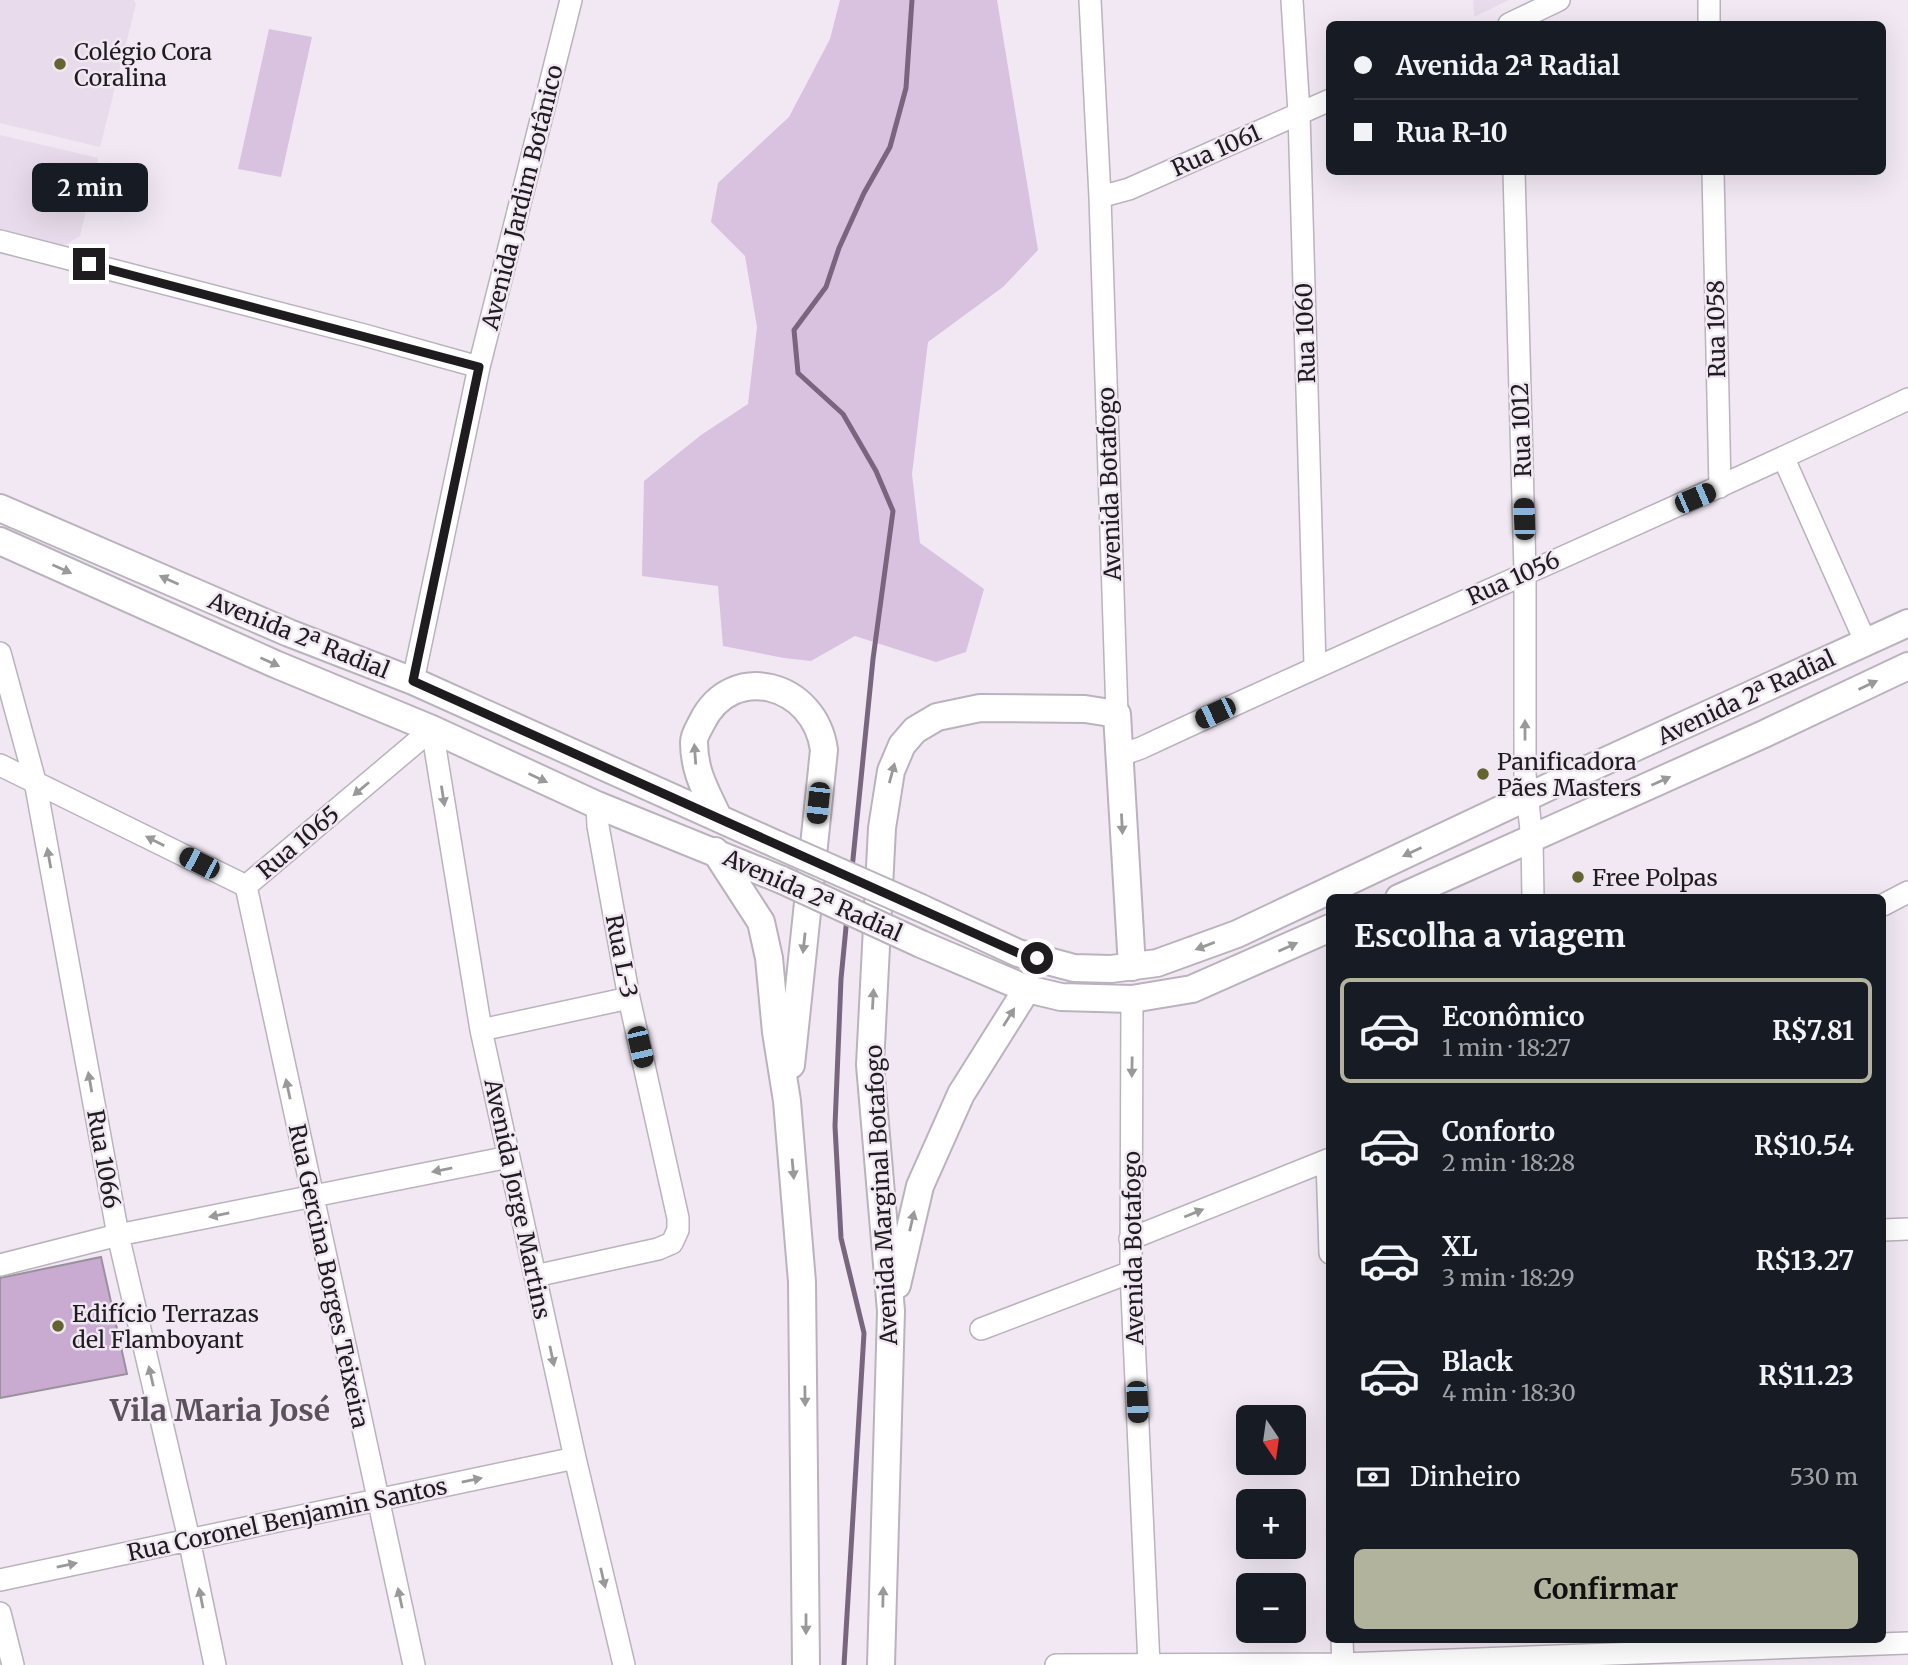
<!DOCTYPE html>
<html lang="pt">
<meta charset="utf-8">
<style>
body{margin:0;font-family:Merriweather,serif;background:#242831;color:#f1f3f6;height:100vh;display:flex;flex-direction:column;font-size:26px;white-space:nowrap}
*{box-sizing:border-box;margin:0}
p{font-size:23px;color:#9ea1a6}
.icon{flex:none;width:38px;height:38px;fill:none;stroke:currentColor;stroke-width:2;stroke-linecap:round;stroke-linejoin:round}
.map{position:relative;flex:1;overflow:hidden}
.details{position:absolute;left:1326px;top:894px;width:560px;height:749px;display:flex;flex-direction:column;background:#171b24;border-radius:10px;box-shadow:0 7px 28px #0002}
.details>*{flex:none}
.banner{position:absolute;left:1326px;top:21px;width:560px;height:154px;border-radius:10px;box-shadow:0 7px 28px #0002;display:grid;align-content:center;height:154px;padding:0 28px;background:#171b24}
.needle{width:46px;rotate:167deg}
.fabs{position:absolute;left:1236px;top:1405px;display:grid;gap:14px}
.fabs a{display:grid;place-items:center;width:70px;height:70px;border-radius:10px;background:#171b24;box-shadow:0 7px 28px #0002;font-size:35px}
.end{position:absolute;width:32px;height:32px;margin:-16px;border:9px solid #1e1c1f;background:#fff;box-shadow:0 0 0 4px #fff}
.from{border-radius:50%}
.bubble{position:absolute;height:49px;border-radius:10px;background:#171b24;box-shadow:0 7px 28px #0002;font-size:23px;font-weight:700;line-height:49px;text-align:center}
.car{position:absolute;width:21px;height:42px;margin:-21px -10px;border-radius:9px;box-shadow:0 0 5px 2px #0007;background:linear-gradient(#222 24%,#8ab4d8 0 40%,#222 0 76%,#8ab4d8 0 86%,#222 0)}
.banner b{display:flex;align-items:center;gap:24px;height:66px;font-size:26px}
.banner b+b{border-top:2px solid #363941}
.banner i{width:18px;height:18px;background:#f1f3f6}
ul{padding:0;list-style:none}
li{display:flex;align-items:center;gap:21px;height:105px;margin:0 14px 10px;padding:0 14px;border:4px solid transparent;border-radius:10px}
li div{flex:1}
li b{display:block;font-size:26px}
li em{font-style:normal;font-weight:700}
li.current{border-color:#b1b39d}
li>.icon{width:63px;height:63px;stroke-width:1.5}
h2{padding:0 28px;font-size:32px;line-height:84px}
.pay{display:flex;align-items:center;gap:18px;height:77px;padding:0 28px;font-size:26px}
.pay p{margin-inline-start:auto}
.button{display:flex;gap:14px;margin-top:auto;padding:14px 28px}
.button a{flex:1;height:80px;border-radius:10px;background:#b1b39d;color:#111;font-size:28px;font-weight:700;line-height:80px;text-align:center}
.map>svg:first-child{display:block}
</style>
<div class="map">
<svg width="1908" height="1665" viewBox="0 0 1908 1665">
<rect width="100%" height="100%" fill="#f1e8f3"/>
<path fill="#e8dbeb" d="M0 0H134L136 4 100 147 0 123Z
M1473 0H1509L1474 17Z
M0 135 98 158 80 236 63 246 0 231Z"/>
<path fill="#d9c2df" d="M840 0H997L1038 250 1003 287 928 342 912 474 920 543 984 589 966 652 936 662 855 636 811 661 784 658 723 646 718 586 642 576 644 481 701 435 748 404 757 327 745 256 711 222 718 183 789 117 830 39Z
M269 29 312 37 281 177 238 169Z"/>
<g fill="none" stroke-linecap="round" stroke-linejoin="round">
<path stroke="#7a657f" stroke-width="5" d="M852 869 873 659 893 511 876 471 843 414 798 373 794 330 826 287 839 248 864 193 890 147 906 88 912 0
M844 1665 864 1333 841 1238 835 1126 841 979 847 917"/>
</g>
<path fill="#c9aad0" stroke="#99919b" stroke-width="2" d="M101 1257 127 1374 0 1398V1278Z"/>
<g fill="none" stroke-linecap="round" stroke-linejoin="round">
<defs>
<path id="minor" d="M1090 0 1100 197 1117 714
M1292 0 1299 113 1315 666
M1709 0V24
M1509 24 1559 0
M1514 172 1525 572V774L1532 840 1533 898
M1713 172 1720 487
M1100 197 1129 189 1330 100
M0 241 364 335 479 367
M1784 459 1866 643
M0 653 35 781 118 1235 189 1539 215 1665
M413 681 479 367 571 0
M432 729 481 1030 575 1458 624 1665
M1118 756 1141 748C1395 629 1654 520 1908 399
M0 765 246 886 432 729
M246 886 414 1665
M1883 905 1908 892
M1132 999 1131 1272 1149 1665
M481 1030 629 998
M1327 1160 1330 1253
M1883 1230 1908 1229
M1130 1239 1330 1159
M0 1265 118 1235 509 1157
M535 1276 658 1249 672 1243 678 1230V1218L629 998 598 826 597 805
M981 1329 1131 1272
M0 1580 575 1458
M0 1613 13 1665
M1342 1640 1343 1665
M1056 1665 1343 1664 1908 1643"/>
<path id="major" d="M0 508 289 633 413 681 778 845
M0 541 275 664 432 729 597 805 782 880
M718 817C706 791 694 772 694 742 694 735 699 728 702 722 732 661 815 683 824 750L791 1065
M715 851 761 922 769 958 776 1032 787 1101 802 1282 806 1665
M1399 898 1764 734 1908 666
M921 908 1018 953 1074 968 1111 969 1157 963 1237 934 1555 784 1908 623
M921 944 1027 989 1061 997 1132 999 1192 989 1330 928
M897 1285 920 1186 961 1094 1027 989
M881 1665 891 1311 870 1065 882 828 891 771 902 745 915 730 937 717 980 708 1085 709 1117 714 1132 967"/>
</defs>
<use href="#minor" stroke="#bab2bc" stroke-width="24"/>
<use href="#major" stroke="#bab2bc" stroke-width="30"/>
<use href="#minor" stroke="#fff" stroke-width="21"/>
<use href="#major" stroke="#fff" stroke-width="26"/>
<defs>
<path id="major-bridge" d="M778 845 921 908
M782 880 921 944"/>
</defs>
<use href="#major-bridge" stroke="#bab2bc" stroke-width="30" stroke-linecap="butt"/>
<use href="#major-bridge" stroke="#fff" stroke-width="26"/>
</g>
<defs><path id="oneway-solid" d="M-6-.8H1V-3.2L6.5 0L1 3.2V.8H-6Z" transform="scale(1.75)"/></defs>
<g fill="#9a999a">
<use href="#oneway-solid" transform="translate(62 569) rotate(24)"/>
<use href="#oneway-solid" transform="translate(169 580) rotate(-156)"/>
<use href="#oneway-solid" transform="translate(270 662) rotate(24)"/>
<use href="#oneway-solid" transform="translate(1868 685) rotate(-25)"/>
<use href="#oneway-solid" transform="translate(1525 730) rotate(-90)"/>
<use href="#oneway-solid" transform="translate(695 754) rotate(-94)"/>
<use href="#oneway-solid" transform="translate(892 773) rotate(-75)"/>
<use href="#oneway-solid" transform="translate(538 778) rotate(25)"/>
<use href="#oneway-solid" transform="translate(1661 781) rotate(-24)"/>
<use href="#oneway-solid" transform="translate(361 789) rotate(140)"/>
<use href="#oneway-solid" transform="translate(443 796) rotate(81)"/>
<use href="#oneway-solid" transform="translate(1122 824) rotate(87)"/>
<use href="#oneway-solid" transform="translate(155 841) rotate(-153)"/>
<use href="#oneway-solid" transform="translate(1412 852) rotate(155)"/>
<use href="#oneway-solid" transform="translate(49 858) rotate(-100)"/>
<use href="#oneway-solid" transform="translate(804 943) rotate(96)"/>
<use href="#oneway-solid" transform="translate(1205 946) rotate(159)"/>
<use href="#oneway-solid" transform="translate(1288 947) rotate(-24)"/>
<use href="#oneway-solid" transform="translate(873 999) rotate(-87)"/>
<use href="#oneway-solid" transform="translate(1009 1017) rotate(-58)"/>
<use href="#oneway-solid" transform="translate(1132 1067) rotate(91)"/>
<use href="#oneway-solid" transform="translate(90 1082) rotate(-100)"/>
<use href="#oneway-solid" transform="translate(288 1089) rotate(-102)"/>
<use href="#oneway-solid" transform="translate(793 1169) rotate(85)"/>
<use href="#oneway-solid" transform="translate(442 1170) rotate(169)"/>
<use href="#oneway-solid" transform="translate(1194 1213) rotate(-22)"/>
<use href="#oneway-solid" transform="translate(219 1215) rotate(168)"/>
<use href="#oneway-solid" transform="translate(912 1221) rotate(-77)"/>
<use href="#oneway-solid" transform="translate(552 1356) rotate(78)"/>
<use href="#oneway-solid" transform="translate(151 1376) rotate(-103)"/>
<use href="#oneway-solid" transform="translate(805 1396) rotate(89)"/>
<use href="#oneway-solid" transform="translate(472 1480) rotate(-12)"/>
<use href="#oneway-solid" transform="translate(67 1565) rotate(-12)"/>
<use href="#oneway-solid" transform="translate(603 1578) rotate(77)"/>
<use href="#oneway-solid" transform="translate(883 1597) rotate(-89)"/>
<use href="#oneway-solid" transform="translate(201 1598) rotate(-101)"/>
<use href="#oneway-solid" transform="translate(400 1598) rotate(-102)"/>
<use href="#oneway-solid" transform="translate(806 1624) rotate(90)"/>
</g>
<g fill="none" stroke-linecap="round" stroke-linejoin="round">
<path stroke="#1e1c1f" stroke-width="9" d="M89 264 479 367 413 681 1018 953 1037 958"/>
</g>
<g fill="#636431" stroke="#f1e8f3" stroke-width="2.5">
<circle cx="60" cy="64" r="7"/>
<circle cx="1483" cy="774" r="7"/>
<circle cx="1578" cy="877" r="7"/>
<circle cx="58" cy="1326" r="7"/>
</g>
<g text-anchor="middle" dominant-baseline="central" stroke-width="5" stroke-linejoin="round" paint-order="stroke">
<g font-size="23" fill="#1e1c1f" stroke="#f1e8f3" text-anchor="start">
<text x="74" y="51">Colégio Cora<tspan x="74" dy="26">Coralina</tspan></text>
<text x="1497" y="761">Panificadora<tspan x="1497" dy="26">Pães Masters</tspan></text>
<text x="1592" y="877">Free Polpas</text>
<text x="72" y="1313">Edifício Terrazas<tspan x="72" dy="26">del Flamboyant</tspan></text>
</g>
<g font-size="23" fill="#1e1c1f" stroke="#f1e8f3">
<text transform="translate(1216 150) rotate(-24)">Rua 1061</text>
<text transform="translate(522 197) rotate(-76)">Avenida Jardim Botânico</text>
<text transform="translate(1716 329) rotate(-91)">Rua 1058</text>
<text transform="translate(1305 333) rotate(-92)">Rua 1060</text>
<text transform="translate(1521 430) rotate(-92)">Rua 1012</text>
<text transform="translate(1109 484) rotate(-92)">Avenida Botafogo</text>
<text transform="translate(1513 578) rotate(-24)">Rua 1056</text>
<text transform="translate(299 635) rotate(22)">Avenida 2ª Radial</text>
<text transform="translate(1746 697) rotate(-25)">Avenida 2ª Radial</text>
<text transform="translate(298 842) rotate(-40)">Rua 1065</text>
<text transform="translate(813 895) rotate(24)">Avenida 2ª Radial</text>
<text transform="translate(622 956) rotate(79)">Rua L-3</text>
<text transform="translate(104 1159) rotate(80)">Rua 1066</text>
<text transform="translate(881 1195) rotate(-93)">Avenida Marginal Botafogo</text>
<text transform="translate(518 1199) rotate(78)">Avenida Jorge Martins</text>
<text transform="translate(1133 1248) rotate(-91)">Avenida Botafogo</text>
<text transform="translate(329 1276) rotate(78)">Rua Gercina Borges Teixeira</text>
<text transform="translate(287 1519) rotate(-12)">Rua Coronel Benjamin Santos</text>
</g>
<g font-size="30" font-weight="bold" fill="#59525a" stroke="#f1e8f3">
<text x="220" y="1410">Vila Maria José</text>
</g>
</g>
</svg>
<div class="fabs">
<a><svg class="needle" viewBox="-14 -14 28 28"><path d="M0-13l5 13h-10z" fill="#e53935"/><path d="M0 13l5-13h-10z" fill="#9ea1a6"/></svg></a>
<a>+</a>
<a>−</a>
</div>
<i class="end from" style="left:1037px;top:958px"></i>
<i class="end" style="left:89px;top:264px"></i>
<div class="bubble" style="left:32px;top:163px;width:116px">2 min</div>
<i class="car" style="left:1695px;top:498px;rotate:67deg"></i>
<i class="car" style="left:1524px;top:519px;rotate:358deg"></i>
<i class="car" style="left:1215px;top:713px;rotate:245deg"></i>
<i class="car" style="left:818px;top:803px;rotate:186deg"></i>
<i class="car" style="left:199px;top:863px;rotate:297deg"></i>
<i class="car" style="left:640px;top:1047px;rotate:167deg"></i>
<i class="car" style="left:1137px;top:1402px;rotate:177deg"></i>
<div class="banner">
<b><i class="from"></i>Avenida 2ª Radial</b>
<b><i></i>Rua R-10</b>
</div>
<section class="details">
<h2>Escolha a viagem</h2>
<ul>
<li class="current"><svg class="icon" aria-label="car" viewBox="0 0 24 24"><path d="M5 17H2v-5l4-1 3-4h7l3 4 3 1v5h-3M9 17h6M6 11h13"/><circle cx="7" cy="17" r="2"/><circle cx="17" cy="17" r="2"/></svg><div><b>Econômico</b><p>1 min · 18:27</p></div><em>R$7.81</em></li>
<li><svg class="icon" aria-label="car" viewBox="0 0 24 24"><path d="M5 17H2v-5l4-1 3-4h7l3 4 3 1v5h-3M9 17h6M6 11h13"/><circle cx="7" cy="17" r="2"/><circle cx="17" cy="17" r="2"/></svg><div><b>Conforto</b><p>2 min · 18:28</p></div><em>R$10.54</em></li>
<li><svg class="icon" aria-label="car" viewBox="0 0 24 24"><path d="M5 17H2v-5l4-1 3-4h7l3 4 3 1v5h-3M9 17h6M6 11h13"/><circle cx="7" cy="17" r="2"/><circle cx="17" cy="17" r="2"/></svg><div><b>XL</b><p>3 min · 18:29</p></div><em>R$13.27</em></li>
<li><svg class="icon" aria-label="car" viewBox="0 0 24 24"><path d="M5 17H2v-5l4-1 3-4h7l3 4 3 1v5h-3M9 17h6M6 11h13"/><circle cx="7" cy="17" r="2"/><circle cx="17" cy="17" r="2"/></svg><div><b>Black</b><p>4 min · 18:30</p></div><em>R$11.23</em></li>
</ul>
<div class="pay"><svg class="icon" aria-label="cash" viewBox="0 0 24 24"><path d="M3 7h18v10H3z"/><circle cx="12" cy="12" r="2"/></svg>Dinheiro<p>530 m</p></div>
<div class="button"><a>Confirmar</a></div>
</section>
</div>
